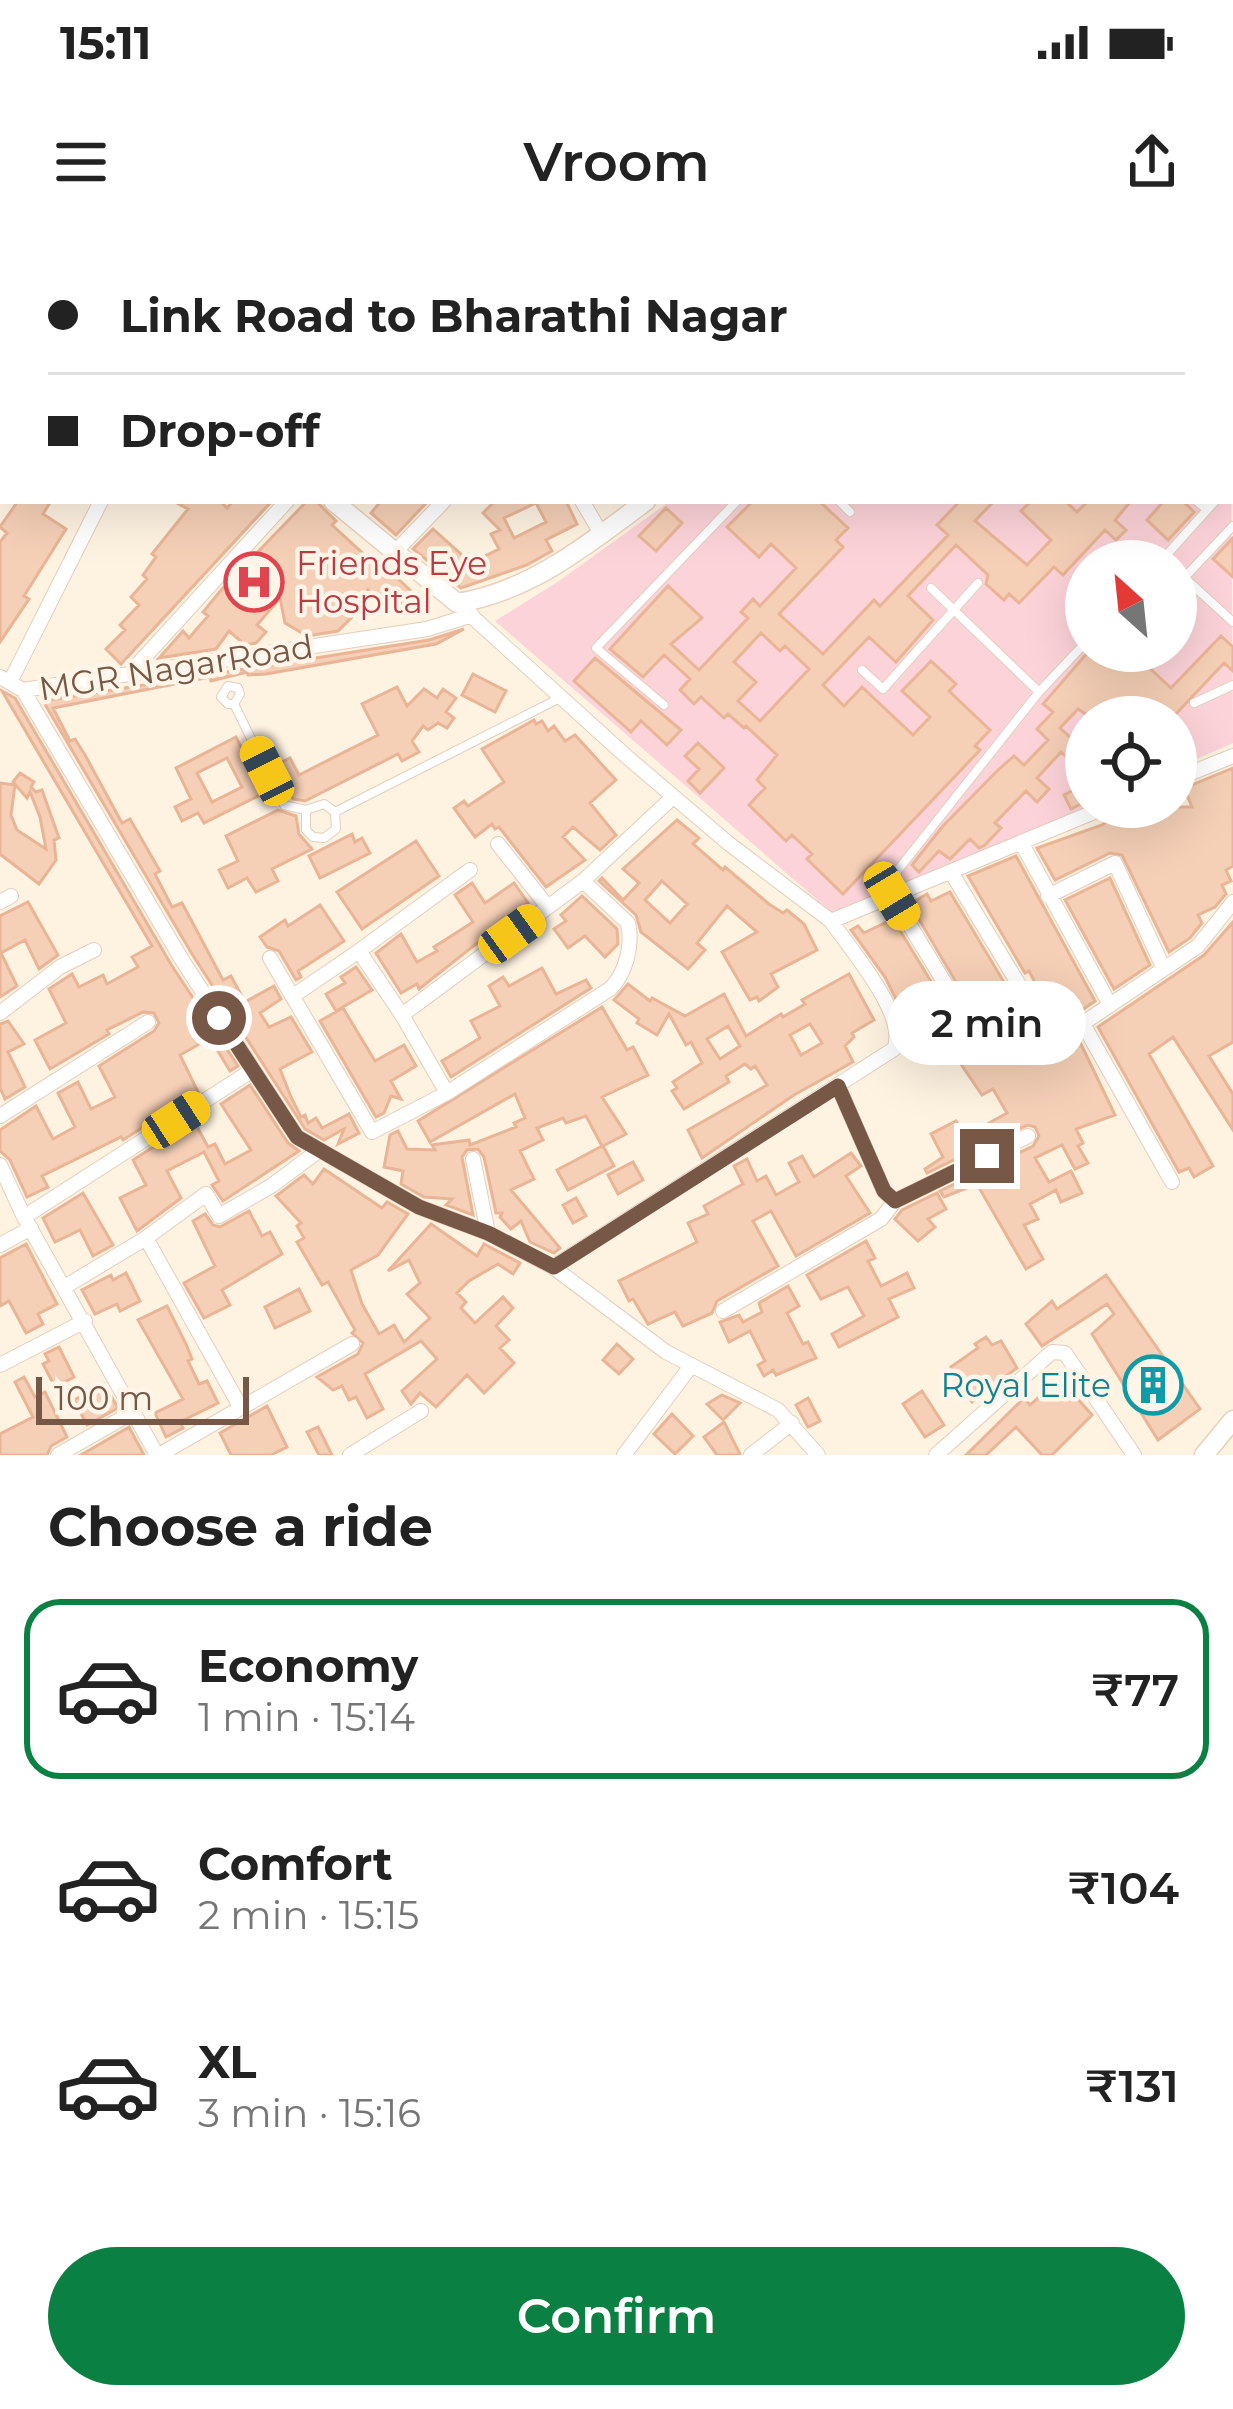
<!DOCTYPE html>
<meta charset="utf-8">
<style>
body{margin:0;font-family:Montserrat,sans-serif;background:#f6f6f6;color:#222;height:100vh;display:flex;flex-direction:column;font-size:45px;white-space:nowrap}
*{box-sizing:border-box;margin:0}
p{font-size:39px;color:#767676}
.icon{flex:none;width:66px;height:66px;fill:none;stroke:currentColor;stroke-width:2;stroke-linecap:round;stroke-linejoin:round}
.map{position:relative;height:1215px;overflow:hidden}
.drawer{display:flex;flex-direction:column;background:#fff;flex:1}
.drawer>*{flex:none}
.hud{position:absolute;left:0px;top:0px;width:1233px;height:264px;box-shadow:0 12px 48px #0002;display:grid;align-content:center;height:264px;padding:0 48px;background:#fff}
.needle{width:78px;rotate:333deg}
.controls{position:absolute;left:1065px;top:300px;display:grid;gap:24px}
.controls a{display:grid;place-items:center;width:132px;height:132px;border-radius:50%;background:#fff;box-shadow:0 12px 48px #0002;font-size:60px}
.scale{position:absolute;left:36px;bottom:30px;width:213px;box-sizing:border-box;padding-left:12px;border:6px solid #775746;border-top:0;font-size:33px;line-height:42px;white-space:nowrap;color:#775746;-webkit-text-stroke:9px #fff6e9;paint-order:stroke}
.end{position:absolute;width:54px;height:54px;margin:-27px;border:15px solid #775746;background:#fff;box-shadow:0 0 0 6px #fff}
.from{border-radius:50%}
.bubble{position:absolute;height:84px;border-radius:42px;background:#fff;box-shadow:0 12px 48px #0002;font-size:39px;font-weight:600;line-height:84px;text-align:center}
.car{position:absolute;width:36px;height:72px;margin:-36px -18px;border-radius:15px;box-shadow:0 0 9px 3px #0007;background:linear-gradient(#f5c518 24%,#345 0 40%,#f5c518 0 76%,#345 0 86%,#f5c518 0)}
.hud b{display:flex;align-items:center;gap:42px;height:114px;font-size:45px}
.hud b+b{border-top:3px solid #e0e0e0}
.hud i{width:30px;height:30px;background:#222}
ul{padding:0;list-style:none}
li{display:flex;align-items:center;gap:36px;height:180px;margin:0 24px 18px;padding:0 24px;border:6px solid transparent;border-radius:36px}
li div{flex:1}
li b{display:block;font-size:45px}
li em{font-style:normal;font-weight:600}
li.on{border-color:#0b8043}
li>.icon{width:108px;height:108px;stroke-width:1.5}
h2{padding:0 48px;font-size:54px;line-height:144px}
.action{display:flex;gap:24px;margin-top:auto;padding:24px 48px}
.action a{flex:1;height:138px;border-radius:72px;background:#0b8043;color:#fff;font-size:48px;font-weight:600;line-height:138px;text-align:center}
.status{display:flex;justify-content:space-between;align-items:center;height:84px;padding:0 60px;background:#fff;direction:ltr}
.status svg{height:33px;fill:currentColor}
header{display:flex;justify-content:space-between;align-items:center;height:156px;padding:0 48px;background:#fff;font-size:54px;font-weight:600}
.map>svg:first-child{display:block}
</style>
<div class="status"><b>15:11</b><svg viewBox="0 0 49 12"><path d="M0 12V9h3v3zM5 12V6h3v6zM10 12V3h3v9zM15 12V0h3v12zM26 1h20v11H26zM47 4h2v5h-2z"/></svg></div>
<header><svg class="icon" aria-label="menu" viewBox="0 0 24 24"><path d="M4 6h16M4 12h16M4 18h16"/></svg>Vroom<svg class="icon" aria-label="share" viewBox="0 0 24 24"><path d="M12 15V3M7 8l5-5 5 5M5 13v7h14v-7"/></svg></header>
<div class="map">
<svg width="1233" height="1215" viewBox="0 0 1233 1215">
<rect width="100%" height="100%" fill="#fef2e1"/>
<path fill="#fcd3d8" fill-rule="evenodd" d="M927 0H1174L1177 3H924Z
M1230 51 1233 503 1176 528V477H1086V567L835 675 495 381 559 341 670 261H1230ZM1086 321H1176V411H1086Z"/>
<path fill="#f5cfb6" stroke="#e9b596" stroke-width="3" fill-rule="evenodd" d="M18 261H51L43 274 66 289 24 356 29 359 0 402V302L7 293 0 287Z
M173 261H220L227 268 233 261H272L121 424 106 409 125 390 120 385 139 365 131 357 147 339 143 335 156 317 152 314 188 269Z
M307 261H316L336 281 332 285 390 338 393 334 412 352 394 373 368 350 348 373 353 376 338 391 307 396 285 383 280 358 257 385 266 392 256 403 245 405 229 391 216 409 159 418 183 391 189 398 208 376 203 372 222 349Z
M381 261H428L396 295 371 273Z
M495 261H566L577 284 546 300 552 311 527 325 461 348 413 309 433 289 471 323 499 309 491 294 500 290 483 273ZM536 263 546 282 514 298 504 278Z
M753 261H819L848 288 836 300 843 307 779 374 823 414 874 360 880 366 948 295 937 285 960 261H994L975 281 1027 325 1051 300 1021 271 1031 261H1065L1077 272 1088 261H1131L1115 280 1126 290 1116 300 1105 290 1063 335 1054 327 1019 363 1009 354 1004 360 986 344 988 335 956 305 908 356 933 380 896 422 869 397 823 445 844 466 862 447 913 495 930 477 902 451 931 421 956 444 949 451 990 490 975 506 980 510 843 654 807 619 812 614 792 595 786 601 749 565 765 548 757 540 777 515 746 486 744 488 728 474 724 478 701 457 694 464 680 450 690 439 664 415 643 437 610 409 668 346 702 378 671 404 699 430 748 378 741 372 753 359 760 366 796 328 771 304 759 317 727 287ZM761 393 780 411 785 406 809 429 760 481 738 461 756 442 734 422Z
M1164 261H1183L1194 272 1168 300 1147 280Z
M666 268 682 283 656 311 639 296Z
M1233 298V337L1213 319Z
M464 389 436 404 266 434 248 435 247 432 211 441 210 437 53 468 70 501 75 499 85 515 122 583 130 579 160 631 155 634 172 667 182 663 223 740 231 736 245 762 274 746 281 759 260 773 269 787 291 777 312 812 280 829 291 857 301 877 305 875 308 883 316 878 322 888 349 874 359 893 338 904 344 889 324 900 305 889 192 714 43 461 429 400Z
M1221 396 1233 407V431L1224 423 1173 477H1090L1078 469 1060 488 1084 510 1072 522 1061 512 1037 538 1049 549 1037 562 1026 551 995 583 1001 588 985 605 979 608 970 599 950 619 939 611 919 632 912 625 943 586 997 531 1014 516 1024 525 1048 500 1037 489 1053 472 1043 464 1089 411H1131L1171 448Z
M595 418 681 490 667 505 641 481 631 492 574 441Z
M473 434 506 451 495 472 462 455Z
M397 447 407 466 424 449 437 458 443 449 456 458 446 472 454 478 447 488 438 483 428 490 423 486 412 501 419 512 402 521 398 514 305 561 293 559 276 525 290 518 299 535 378 495 362 464Z
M2 451 15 458 172 726 238 826 230 831 210 798 180 815 198 852 123 900 121 897 42 936 48 947 27 957 10 920 0 911V890L36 866 53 899 75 887 58 853 78 842 91 869 115 857 99 826 154 791 159 783 154 773 143 772 107 790 109 794 50 829 35 800 66 783 49 749 72 734 79 747 103 735 107 744 138 727 132 717 152 706Z
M534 480 536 484 542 481 548 491 554 486 565 501 575 495 616 540 590 563 616 595 600 610 573 587 563 597 585 620 546 647 499 587 495 589 492 584 475 597 454 568 464 561 468 566 504 542 482 509Z
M236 497 264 553 204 583 198 573 182 581 175 567 191 559 176 528ZM227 518 242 547 212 562 197 533Z
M698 503 724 528 700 553 688 541 699 529 685 516Z
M1233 528V626L1226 630 1231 641 1222 645 1226 654 1215 667 1198 675 1202 683 1190 698 1169 712 1122 615 1110 613 1055 640 1037 608 1102 585 1126 571 1132 582 1163 567H1192L1184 548Z
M20 533 34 542 31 547 36 552 42 550 59 598 54 600 56 620 39 644 0 614V543L15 545 11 575 17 590 46 609 40 577 30 552 27 558 13 542Z
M1086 544V561L1071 569 1064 555Z
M278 570 296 576 299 594 312 609 272 629 278 641 256 652 247 638 228 648 219 630 238 621 226 596Z
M677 580 699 598 693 604 723 630 725 627 769 664 783 673 787 670 804 684 817 710 771 734 778 747 759 761 757 757 750 760 722 712 757 692 727 666 697 703 705 710 688 729 641 692 636 675 599 641 602 638 623 660 639 643 623 629ZM662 641 687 664 670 683 645 660Z
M352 594 355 602 362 598 370 613 320 638 309 616Z
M416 601 439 636 362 689 337 652Z
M1016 616 1095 761 1058 787 1029 731 1025 733 968 636Z
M1110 638 1150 725 1114 749 1065 660Z
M472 643 485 663 514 643 528 663 419 749 417 744 401 753 376 713 401 694 417 722 437 711 434 707 473 682 455 655Z
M950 652 1041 804 1061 809 1079 800 1115 875 1076 889 1083 903 1078 906 1088 923 1075 929 1062 905 1035 918 1049 942 1071 931 1082 953 1061 962 1056 950 1030 964 1038 979 1024 985 1043 1019 1026 1029 977 944 944 957 940 951 1033 906 1039 896 1035 887 1028 885 998 898 989 883 1007 873 993 849 982 855 935 786 955 771 963 754 910 664 927 654 931 661Z
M582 656 617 689 618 704 605 717 585 696 568 708 554 689 566 681 561 675Z
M28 662 58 715 39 729 25 700 1 713 17 746 0 757V676Z
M320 665 344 701 298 731 301 737 296 740 279 711 267 707 260 697 285 680 288 686Z
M893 679 935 748 901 769 885 737 851 690 858 686 864 693Z
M1233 682V802L1209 816 1233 854V890L1173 797 1149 814 1213 926 1194 937 1189 928 1179 932 1098 787 1204 715Z
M356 727 372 750 336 771 326 754 345 743 341 737Z
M542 728 556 754 586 740 591 748 451 837 442 821 480 798 471 781 500 766 489 746 503 737 509 746Z
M849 734 874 780 852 793 854 797 845 806 853 822 794 855 702 918 688 890 767 845 755 826 751 829 745 824 726 836 729 842 684 869 672 851 677 848 673 842 702 823 691 802 686 805 669 774 657 795 637 783 639 779 614 760 628 744 650 761 652 758 685 776 724 754 746 796 781 774 783 777 805 764 802 760ZM810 784 822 803 801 815 790 795ZM728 786 740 806 720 819 707 799Z
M602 767 627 810 633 807 648 835 602 857 626 894 603 906 614 926 568 950 557 930 602 906 586 876 566 883 563 878 537 888 543 900 520 911 534 939 511 950 560 1008 554 1013 530 1002 521 981 511 989 500 977 502 973H496L484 917 478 909 467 910 462 917 473 975 446 965 452 959 424 957 401 944 403 931 384 927 390 895 398 891 407 909 435 910 432 905 469 900 470 905 516 887 514 883 525 878 515 854 430 902 418 881Z
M343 768 375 821 404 805 416 826 391 841 401 859 391 856 384 873 376 877 320 781Z
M8 781 24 804 8 812 25 847 5 859 0 848V784Z
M250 845 288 903 299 911 223 961 212 945 219 941 204 912 167 931 181 958 137 991 120 958 146 945 133 920 194 881 208 907 215 904 225 924 251 910 221 864Z
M956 881 976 909 927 933 925 929 943 917 931 894Z
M851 913 861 926 846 936 870 973 796 1016 771 971 753 981 778 1026 717 1061 712 1073 683 1086 675 1072 648 1084 633 1059 629 1061 619 1041 697 1002 688 983 708 974 704 966 743 944 734 926 747 919 757 941 766 936 776 955 799 942 789 923 802 916 814 937Z
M633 922 643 940 618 954 608 935Z
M324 929 382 968 387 962 408 974 378 1015 351 1030 362 1064 379 1094 394 1085 404 1102 430 1078 407 1054 420 1043 409 1020 388 1031 431 984 477 1016 484 1004 520 1023 513 1034 498 1024 469 1041 457 1053 466 1062 461 1068 475 1083 503 1057 513 1068 496 1086 509 1100 500 1108 514 1123 484 1153 467 1135 436 1167 420 1153 411 1164 402 1151 437 1119 421 1101 365 1134 383 1169 367 1178 356 1157 349 1160 342 1146 333 1150 317 1137 358 1114 363 1103 352 1093 355 1090 328 1042 322 1045 297 1002 304 998 297 986 301 983 276 956 304 935 313 944Z
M83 953 113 1005 93 1016 80 990 55 1002 43 978Z
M937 953 946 969 928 979 935 987 918 1001 895 979 902 970Z
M576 958 586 976 573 983 563 965Z
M249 971 262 996 270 992 282 1014 222 1050 230 1065 204 1078 184 1043 215 1026 193 981 205 974 213 985 220 987Z
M866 1001 875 1018 868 1021 881 1046 907 1033 914 1048 889 1059 898 1077 839 1107 832 1094 864 1076 848 1047 821 1059 807 1035Z
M26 1004 57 1064 38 1074 43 1084 26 1093 9 1061 0 1066V1018Z
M126 1033 140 1061 120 1071 117 1064 95 1074 82 1050 111 1035 113 1040Z
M1106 1035 1200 1169 1158 1200 1092 1094 1114 1074 1107 1064 1042 1106 1026 1084 1052 1061 1057 1069Z
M788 1046 799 1066 787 1073 803 1104 808 1102 816 1118 776 1135 773 1130 764 1136 758 1125 765 1121 750 1091 729 1102 720 1082 739 1075 743 1082 762 1072 759 1063Z
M299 1049 310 1071 275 1088 265 1067Z
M167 1066 186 1104 192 1119 188 1121 199 1144 207 1141 218 1163 180 1182 183 1188 166 1197 155 1173 183 1159 138 1080Z
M986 1097 992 1105 1001 1101 1017 1128 972 1162 951 1127 978 1108 975 1104Z
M617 1104 633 1119 619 1134 603 1120Z
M59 1107 74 1137 55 1147 43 1124 49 1121 45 1114Z
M1052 1130 1092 1175 1052 1215H1042L1016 1187 986 1215H966L1024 1158 1030 1165 1050 1148 1042 1139Z
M24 1137 35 1157 45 1152 67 1197 51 1206 47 1215H0V1194L33 1177 15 1142Z
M104 1144 118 1168 87 1185 74 1160Z
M922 1151 944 1185 925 1197 903 1164Z
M722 1155 740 1163 723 1180 707 1164Z
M808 1158 820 1181 808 1187 796 1165Z
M267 1166 287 1207 271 1215H231L220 1193Z
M672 1174 693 1196 675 1214 654 1194Z
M724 1182 740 1214V1215H717L704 1197Z
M129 1187 144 1215H81Z
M318 1187 332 1215H319L307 1192Z"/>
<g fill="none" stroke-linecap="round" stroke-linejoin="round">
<defs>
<path id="lane" d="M1089 0 1092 3
M984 3 986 0
M1155 3 1158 0
M1230 245 1233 242
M839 261 850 272
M1197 261 1207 270
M1161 321 1215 261
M1176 330 1233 382
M1184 338 1233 286
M931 348 1039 452
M862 430 883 449 978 343
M1194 463 1233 445
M234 464 240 454 238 448 228 446 221 457 228 464H234L284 565 306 570
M664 465 596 408 737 261
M335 572 324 564 306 570V590L313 597 324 598 336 589 335 572 560 458
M894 635 1039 452 1086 402"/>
<path id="street" d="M136 0 139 3
M411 0 415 3
M687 0 690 3
M159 3 163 0
M527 3 530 0
M653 3 656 0
M582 261 602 295
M394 313 444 261
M457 363 627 517 728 603 831 681 1106 567
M129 434 287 261
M0 437 23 450 427 389 472 375
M10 442 101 261
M23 450 182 720 297 897 419 967 488 993 553 1027 666 1112 778 1170 818 1215
M1176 539 1233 516
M1021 602 1109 763
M498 604 548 667
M951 632 1051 798H1061L1198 706 1233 662
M894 635 892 656 952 755 946 764 899 799
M1048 656 1115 623 1164 729
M0 662 11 656
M359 711 470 630
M270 718 372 892 447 853
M293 756 359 711 402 775 583 641 673 557
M0 773 60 727 94 710
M402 775 447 853 610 749C626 733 633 706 628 683L583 641
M1083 784 1172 942
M838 846 884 951 895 961 1028 896
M0 876 148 782
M473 919 488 993
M0 925 24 977 157 1215
M24 977 251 831
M146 998 241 1168
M0 1005 31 988
M553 1027 894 809C909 776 850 709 831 681
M66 1046 146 998 206 954 219 976 271 946 317 912
M723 1071 881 979 895 961
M0 1125 85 1081
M58 1215 133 1172
M159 1215 352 1104
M350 1215 421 1171
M624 1215 691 1126
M751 1215 792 1183
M936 1215 1052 1112 1065 1113 1134 1215"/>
<path id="secondary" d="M1202 0 1206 3
M1231 0 1233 2
M179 3 180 0
M900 3 903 0
M1230 25 1233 27
M0 193 3 192
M333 261 457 363C529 352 589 304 646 261
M1204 1215 1233 1180"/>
</defs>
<use href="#lane" stroke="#e3cebc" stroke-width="10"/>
<use href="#street" stroke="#e3cebc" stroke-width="16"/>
<use href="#secondary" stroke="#ead1bb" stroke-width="21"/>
<use href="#lane" stroke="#fff" stroke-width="8"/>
<use href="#street" stroke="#fff" stroke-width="14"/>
<use href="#secondary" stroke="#fff" stroke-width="18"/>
</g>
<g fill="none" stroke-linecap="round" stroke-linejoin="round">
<path stroke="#775746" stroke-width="15" d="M219 778 297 897 419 967 488 993 554 1027 838 846 884 951 895 961 987 916"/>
</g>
<defs>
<symbol id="hospital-ring" viewBox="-11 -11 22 22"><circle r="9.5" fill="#fff6e9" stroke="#e0444e" stroke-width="1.5"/><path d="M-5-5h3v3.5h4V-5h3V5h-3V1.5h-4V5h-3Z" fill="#e0444e"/></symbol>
<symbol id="building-ring" viewBox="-11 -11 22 22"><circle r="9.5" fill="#fff6e9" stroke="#0f9aa8" stroke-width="1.5"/><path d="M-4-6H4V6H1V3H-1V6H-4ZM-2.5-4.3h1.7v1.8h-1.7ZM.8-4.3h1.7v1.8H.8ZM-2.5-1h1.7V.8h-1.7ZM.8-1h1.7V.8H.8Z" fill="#0f9aa8"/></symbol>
</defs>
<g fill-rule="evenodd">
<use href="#hospital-ring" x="221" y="309" width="66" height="66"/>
<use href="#building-ring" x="1120" y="1112" width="66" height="66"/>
</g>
<g text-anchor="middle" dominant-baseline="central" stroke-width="9" stroke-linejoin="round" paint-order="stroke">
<g font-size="33" fill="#be3a42" stroke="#fff6e9" text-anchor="start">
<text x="296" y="323">Friends Eye<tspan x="296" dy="38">Hospital</tspan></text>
</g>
<g font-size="33" fill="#775746" stroke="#fff6e9">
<text transform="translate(176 427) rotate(-9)">MGR NagarRoad</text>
</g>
<g font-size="33" fill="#0d838f" stroke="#fff6e9" text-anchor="end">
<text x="1111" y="1145">Royal Elite</text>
</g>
</g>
</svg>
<div class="controls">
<a><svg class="needle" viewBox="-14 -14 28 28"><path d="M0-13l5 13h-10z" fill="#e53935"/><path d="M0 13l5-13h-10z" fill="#767676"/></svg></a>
<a><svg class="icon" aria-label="locate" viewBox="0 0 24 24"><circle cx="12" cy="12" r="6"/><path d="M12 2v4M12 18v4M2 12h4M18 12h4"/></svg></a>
</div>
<div class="scale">100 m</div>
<i class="end from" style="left:219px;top:778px"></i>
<i class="end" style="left:987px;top:916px"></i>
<div class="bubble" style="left:888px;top:741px;width:198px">2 min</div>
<i class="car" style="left:267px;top:531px;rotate:333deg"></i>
<i class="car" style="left:892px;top:656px;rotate:149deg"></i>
<i class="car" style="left:512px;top:694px;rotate:54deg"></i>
<i class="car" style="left:176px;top:880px;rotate:57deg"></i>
<div class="hud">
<b><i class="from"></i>Link Road to Bharathi Nagar</b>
<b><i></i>Drop-off</b>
</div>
</div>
<section class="drawer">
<h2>Choose a ride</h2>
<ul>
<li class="on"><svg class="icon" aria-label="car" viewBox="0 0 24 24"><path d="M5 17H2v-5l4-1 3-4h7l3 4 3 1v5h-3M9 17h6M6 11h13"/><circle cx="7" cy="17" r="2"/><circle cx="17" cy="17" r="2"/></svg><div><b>Economy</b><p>1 min · 15:14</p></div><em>₹77</em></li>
<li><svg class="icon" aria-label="car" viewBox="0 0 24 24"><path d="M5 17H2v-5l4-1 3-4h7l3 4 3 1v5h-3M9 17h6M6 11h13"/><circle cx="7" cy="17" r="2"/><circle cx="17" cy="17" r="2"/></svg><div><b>Comfort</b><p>2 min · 15:15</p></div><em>₹104</em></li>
<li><svg class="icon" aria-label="car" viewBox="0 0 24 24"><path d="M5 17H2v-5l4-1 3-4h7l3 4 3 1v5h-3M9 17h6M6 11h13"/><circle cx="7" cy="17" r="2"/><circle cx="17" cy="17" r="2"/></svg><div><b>XL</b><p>3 min · 15:16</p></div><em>₹131</em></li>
</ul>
<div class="action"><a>Confirm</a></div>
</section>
